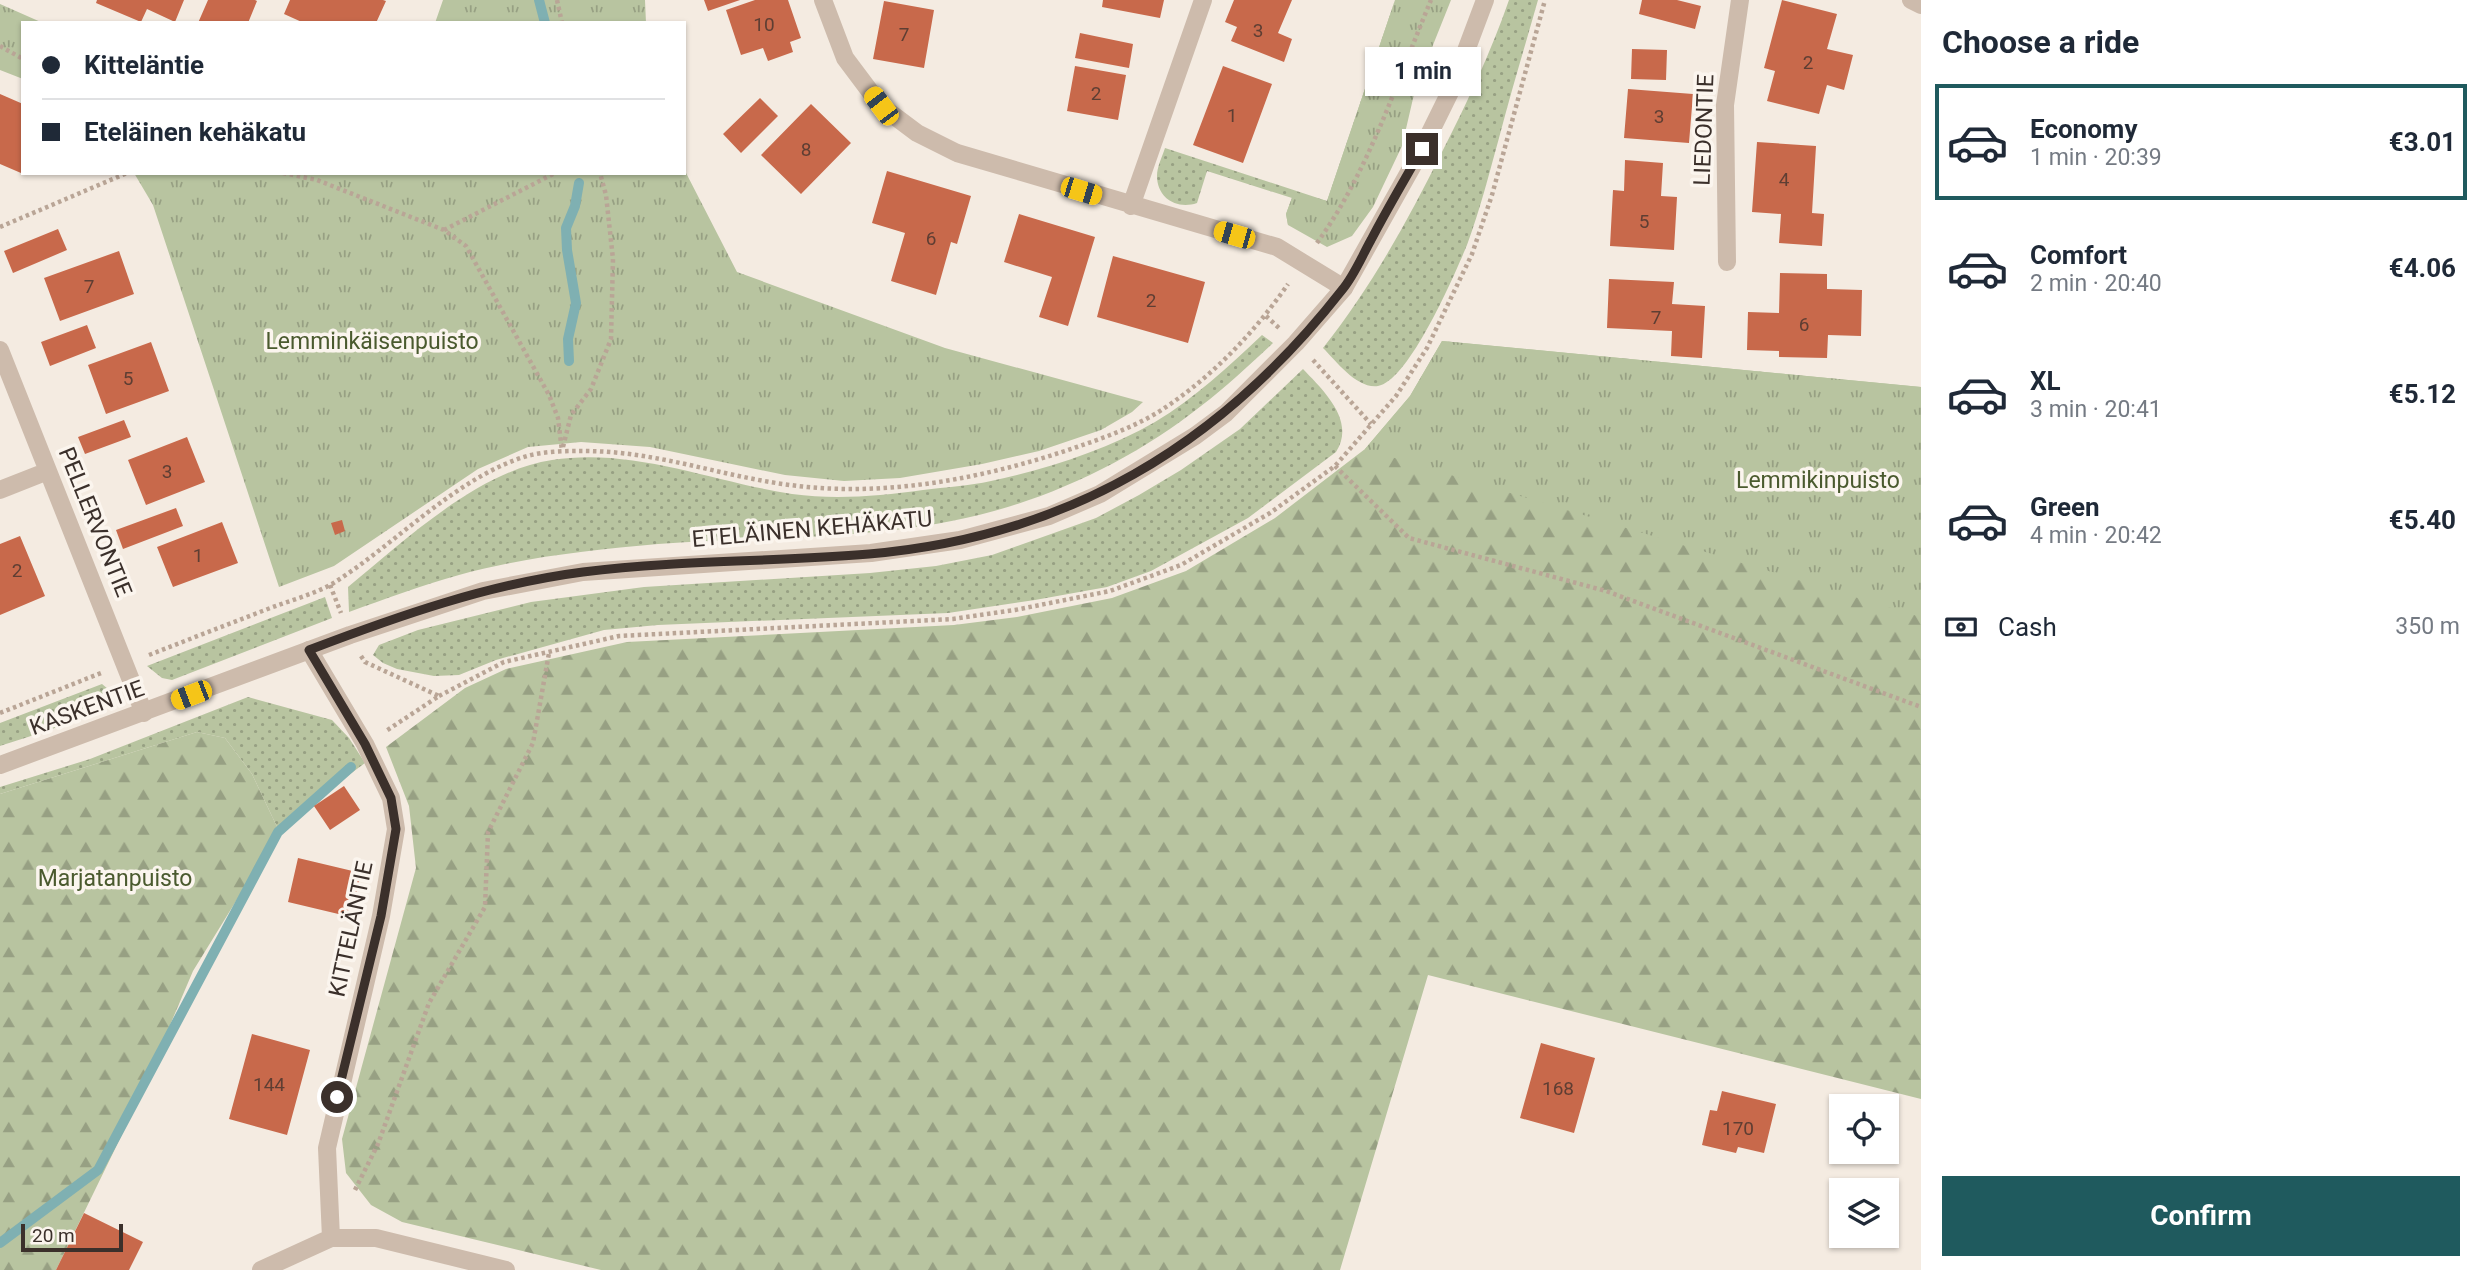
<!DOCTYPE html>
<meta charset="utf-8">
<style>
body{margin:0;font-family:Roboto,sans-serif;background:#f6f6f7;color:#1f2937;height:100vh;display:flex;flex-direction:column;font-size:26px;white-space:nowrap}
*{box-sizing:border-box;margin:0}
p{font-size:23px;color:#747a83}
.icon{flex:none;width:38px;height:38px;fill:none;stroke:currentColor;stroke-width:2;stroke-linecap:round;stroke-linejoin:round}
.map{position:relative;flex:1;overflow:hidden}
.details{display:flex;flex-direction:column;background:#fff;width:560px}
.details>*{flex:none}
.hud{position:absolute;left:21px;top:21px;width:665px;height:154px;border-radius:0px;box-shadow:0 2px 5px #0004;display:grid;align-content:center;height:154px;padding:0 21px;background:#fff}
.fabs{position:absolute;left:1829px;top:1094px;display:grid;gap:14px}
.fabs a{display:grid;place-items:center;width:70px;height:70px;border-radius:0px;background:#fff;box-shadow:0 2px 5px #0004;font-size:35px}
.scale{position:absolute;left:21px;bottom:18px;width:102px;box-sizing:border-box;padding-left:7px;border:4px solid #3b302b;border-top:0;font-size:19px;line-height:24px;white-space:nowrap;color:#3b302b;-webkit-text-stroke:5px #fbf5ee;paint-order:stroke}
.end{position:absolute;width:32px;height:32px;margin:-16px;border:9px solid #3b302b;background:#fff;box-shadow:0 0 0 4px #fff}
.from{border-radius:50%}
.bubble{position:absolute;height:49px;border-radius:0px;background:#fff;box-shadow:0 2px 5px #0004;font-size:23px;font-weight:700;line-height:49px;text-align:center}
.car{position:absolute;width:21px;height:42px;margin:-21px -10px;border-radius:9px;box-shadow:0 0 5px 2px #0007;background:linear-gradient(#f5c518 24%,#345 0 40%,#f5c518 0 76%,#345 0 86%,#f5c518 0)}
.hud b{display:flex;align-items:center;gap:24px;height:66px;font-size:26px}
.hud b+b{border-top:2px solid #e0e1e3}
.hud i{width:18px;height:18px;background:#1f2937}
ul{padding:0;list-style:none}
li{display:flex;align-items:center;gap:21px;height:116px;margin:0 14px 10px;padding:0 7px;border:4px solid transparent;border-radius:0px}
li div{flex:1}
li b{display:block;font-size:26px}
li em{font-style:normal;font-weight:700}
li.active{border-color:#1f5a5e}
li>.icon{width:63px;height:63px;stroke-width:1.5}
h2{padding:0 21px;font-size:32px;line-height:84px}
.pay{display:flex;align-items:center;gap:18px;height:77px;padding:0 21px;font-size:26px}
.pay p{margin-inline-start:auto}
.button{display:flex;gap:14px;margin-top:auto;padding:14px 21px}
.button a{flex:1;height:80px;border-radius:0px;background:#1f5a5e;color:#fff;font-size:28px;font-weight:700;line-height:80px;text-align:center}
main{display:flex;flex:1;min-height:0}
.map>svg:first-child{display:block}
</style>
<main>
<div class="map">
<svg width="1921" height="1270" viewBox="0 0 1921 1270">
<defs>
<pattern id="grass-dots" width="8" height="8" patternUnits="userSpaceOnUse" patternTransform="scale(1.75)"><rect width="8" height="8" fill="#b8c4a0"/><path d="M2 2h.1M6 6h.1" fill="none" stroke="#97a083" stroke-width="1.8" stroke-linecap="round"/></pattern>
<pattern id="forest-firs" width="22" height="20" patternUnits="userSpaceOnUse" patternTransform="scale(1.75)"><rect width="22" height="20" fill="#b8c4a0"/><path d="M5 1l3.5 6h-7zM16 11l3.5 6h-7z" fill="#97a083"/></pattern>
<pattern id="park-tufts" width="24" height="20" patternUnits="userSpaceOnUse" patternTransform="scale(1.75)"><rect width="24" height="20" fill="#b8c4a0"/><path d="M3 7l-1-3M5 7V3M7 7l1-3M15 17l-1-3M17 17v-4M19 17l1-3" fill="none" stroke="#97a083"/></pattern>
</defs>
<rect width="100%" height="100%" fill="#f4ebe1"/>
<path fill="url(#grass-dots)" d="M1395 0 1331 212 1288 225 1286 214 1292 198 1207 171 1197 203C1177 210 1157 198 1157 176 1157 167 1162 157 1165 148L1327 201Z
M1509 0H1538C1525 46 1511 92 1499 138 1489 174 1480 210 1467 245 1455 274 1409 381 1378 386 1357 389 1337 362 1323 348 1372 286 1407 222 1442 152 1467 103 1491 52 1509 0Z
M1262 335 1273 343C1249 365 1226 387 1201 406 1142 453 1067 491 994 511 886 541 770 536 658 544 591 550 524 557 459 575 422 585 385 599 349 612L348 587C404 541 478 471 552 460 632 447 714 482 792 494 836 500 879 496 923 490 946 487 969 486 991 481 1047 469 1106 450 1155 422 1195 398 1228 367 1262 335Z
M1303 369C1324 391 1356 421 1336 452L1248 518 1151 571 1107 587 1035 600 948 613 658 625 604 630 496 660 459 675 434 676 397 669 383 663 373 655 379 645 418 630 531 602 644 587 870 573 936 566 992 555 1096 518 1139 495 1181 470 1240 429Z
M325 597 332 618 172 680 162 678 147 666Z
M102 684 108 689C107 697 104 702 98 708 78 723 26 737 0 746V723Z
M248 697 332 720 349 738 365 763 288 820 279 831 252 774 225 738 197 732 0 794V787L90 759Z"/>
<path fill="url(#forest-firs)" d="M1442 341 1921 387V1099L1428 975 1340 1270H601L402 1222 371 1205 346 1173 342 1139 416 868 409 806 386 747 465 688 506 669 627 642 954 625 1017 617 1112 598 1186 571 1275 518 1365 449 1410 396Z
M197 732 225 738 252 774 279 831 193 971 133 1112 56 1270H0V794Z"/>
<path fill="url(#park-tufts)" d="M443 0H645L646 23H435Z
M1395 0H1451L1415 90 1402 146 1373 207 1352 236 1327 247 1288 225 1286 214 1294 192 1327 201Z
M0 4 43 23H23V79L0 70Z
M684 169 737 272 945 348 1143 402 1132 412 1101 430 1039 451 982 464 900 478 844 481 785 475 650 447 581 442 528 447 478 469 334 566 279 587 153 205 134 173H684Z
M1442 341 1921 387V617L1365 449 1410 396Z"/>
<g fill="none" stroke-linecap="round" stroke-linejoin="round">
<path stroke="#7fb0b2" stroke-width="10" d="M539 0 545 23
M569 361 568 339 576 303 567 250 566 228 575 206 579 183
M0 1243 98 1170 278 832 351 767"/>
</g>
<path fill="#c8694b" d="M97 0H184L175 22 147 9 141 22 96 3Z
M208 0H255L257 1 248 23H198Z
M290 0H383L386 1 376 23H304L284 14Z
M704 0H740L708 11Z
M755 0H788L801 38 790 42 793 52 768 61 763 48 741 55 726 10Z
M1103 0H1164L1160 18 1102 7Z
M1234 0H1292L1278 33 1292 39 1284 62 1231 41 1237 27 1225 22Z
M1642 0H1677L1701 6 1695 29 1639 14Z
M1782 0 1837 14 1827 49 1853 55 1844 90 1827 85 1819 114 1767 101 1775 71 1764 68Z
M884 1 934 10 924 68 873 59Z
M1080 33 1133 44 1129 68 1075 58Z
M1632 49 1667 50 1666 80 1631 79Z
M1075 66 1126 75 1118 120 1067 111Z
M1223 66 1272 84 1243 163 1193 145Z
M1628 89 1693 94 1689 143 1624 138Z
M0 94 23 104 21 173 0 164Z
M760 98 778 116 741 153 723 134Z
M811 104 851 143 801 194 761 155Z
M1757 142 1816 146 1812 213 1824 214 1822 246 1779 243 1781 214 1752 212Z
M1625 160 1663 163 1661 196 1677 197 1674 250 1610 246 1613 190 1624 191Z
M887 171 971 196 957 244 951 242 936 295 891 281 905 233 872 223Z
M1019 214 1095 237 1068 326 1039 317 1052 277 1004 262Z
M58 229 67 250 13 273 4 251Z
M119 251 134 294 60 321 44 278Z
M1113 256 1205 282 1188 343 1097 317Z
M1780 273 1827 274V289L1862 290 1861 336 1828 335 1827 358 1779 357V351L1747 350 1748 312 1779 313Z
M1609 279 1674 282 1672 304 1705 306 1702 358 1671 356 1672 331 1607 328Z
M87 325 96 348 50 366 41 342Z
M151 342 169 391 106 414 88 365Z
M124 420 131 437 85 454 78 437Z
M187 437 205 482 146 505 128 460Z
M176 508 183 526 123 549 116 530Z
M342 520 345 531 335 535 331 523Z
M222 522 238 563 173 587 157 547Z
M20 536 45 596 0 615V544Z
M344 786 360 810 330 830 314 806Z
M298 858 361 873 351 917 288 902Z
M252 1034 310 1050 287 1135 229 1119Z
M1541 1043 1595 1058 1574 1133 1520 1118Z
M1722 1091 1776 1104 1764 1153 1738 1147 1736 1153 1702 1145 1710 1110 1717 1111Z
M84 1213 143 1242 129 1270H56Z"/>
<g fill="none" stroke-linecap="round" stroke-linejoin="round">
<path stroke="#b9a596" stroke-width="4.5" stroke-dasharray="3.5 3.5" stroke-linecap="butt" d="M557 0 562 23
M0 46 23 59
M283 173 317 180 444 230 466 246 549 395 558 418 562 451
M0 227 127 173
M444 230 555 173
M1317 243C1369 171 1397 81 1431 0
M1266 316 1279 328
M1313 360 1371 424
M563 447 571 415 591 389 611 339 613 259 606 195 600 173
M1335 466 1409 538 1606 591 1921 707
M330 585 341 613
M149 655C190 639 231 623 273 607 292 600 314 594 332 584 395 545 456 477 527 456 545 451 566 451 584 451 656 451 720 476 790 485 886 498 986 478 1077 447 1106 437 1137 426 1163 409 1213 376 1255 332 1288 284
M361 656 365 662 439 696 386 731
M439 696 504 662 619 636 953 619 1015 610 1110 591 1181 565 1270 513 1335 466 1396 396 1427 348 1472 254 1492 195 1545 0
M0 713 101 673
M355 1190 378 1144 429 1003 485 907 488 832 533 743 549 653"/>
<path stroke="#cdbbac" stroke-width="18" d="M823 0 845 58 881 106 917 133 957 153 1277 247 1344 288
M1911 0 1921 5
M1131 206 1203 0
M1727 262 1725 105 1740 0
M0 350 144 713
M0 490 48 471
M309 650 365 744 391 798 396 829 381 916 327 1148 331 1238
M261 1270 331 1238H376L506 1270"/>
<path stroke="#cdbbac" stroke-width="18" d="M0 765 350 635 483 591 583 572 871 553 960 540 1049 516 1100 494 1195 436 1226 413 1296 343 1344 288 1422 149 1452 88 1485 0"/>
</g>
<g fill="none" stroke-linecap="round" stroke-linejoin="round">
<path stroke="#3b302b" stroke-width="9" d="M337 1097 381 916 396 829 391 798 365 744 309 650C398 616 489 584 583 572 678 560 774 562 869 554 1067 537 1220 446 1342 290 1354 276 1362 256 1371 240 1387 209 1405 179 1422 149"/>
</g>
<g text-anchor="middle" dominant-baseline="central" stroke-width="7" stroke-linejoin="round" paint-order="stroke">
<g font-size="19" fill="#5e3e33">
<text x="764" y="24">10</text>
<text x="1258" y="30">3</text>
<text x="904" y="34">7</text>
<text x="1808" y="62">2</text>
<text x="1096" y="93">2</text>
<text x="1232" y="115">1</text>
<text x="1659" y="116">3</text>
<text x="806" y="149">8</text>
<text x="1784" y="179">4</text>
<text x="1644" y="221">5</text>
<text x="931" y="238">6</text>
<text x="89" y="286">7</text>
<text x="1151" y="300">2</text>
<text x="1656" y="317">7</text>
<text x="1804" y="324">6</text>
<text x="128" y="378">5</text>
<text x="167" y="471">3</text>
<text x="198" y="555">1</text>
<text x="17" y="570">2</text>
<text x="269" y="1084">144</text>
<text x="1558" y="1088">168</text>
<text x="1738" y="1128">170</text>
</g>
<g font-size="23" fill="#3b302b" stroke="#fbf5ee">
<text transform="translate(1704 130) rotate(-88)">LIEDONTIE</text>
<text transform="translate(95 522) rotate(68)">PELLERVONTIE</text>
<text transform="translate(812 529) rotate(-5)">ETELÄINEN KEHÄKATU</text>
<text transform="translate(87 708) rotate(-20)">KASKENTIE</text>
<text transform="translate(351 929) rotate(-78)">KITTELÄNTIE</text>
</g>
<g font-size="23" fill="#4a5a2e" stroke="#fbf5ee">
<text x="372" y="341">Lemminkäisenpuisto</text>
<text x="1818" y="480">Lemmikinpuisto</text>
<text x="115" y="878">Marjatanpuisto</text>
</g>
</g>
</svg>
<div class="fabs">
<a><svg class="icon" aria-label="locate" viewBox="0 0 24 24"><circle cx="12" cy="12" r="6"/><path d="M12 2v4M12 18v4M2 12h4M18 12h4"/></svg></a>
<a><svg class="icon" aria-label="layers" viewBox="0 0 24 24"><path d="M12 4l9 5-9 5-9-5zM3 14l9 5 9-5"/></svg></a>
</div>
<div class="scale">20 m</div>
<i class="end from" style="left:337px;top:1097px"></i>
<i class="end" style="left:1422px;top:149px"></i>
<div class="bubble" style="left:1365px;top:47px;width:116px">1 min</div>
<i class="car" style="left:881px;top:106px;rotate:323deg"></i>
<i class="car" style="left:1081px;top:191px;rotate:107deg"></i>
<i class="car" style="left:1234px;top:235px;rotate:286deg"></i>
<i class="car" style="left:191px;top:695px;rotate:249deg"></i>
<div class="hud">
<b><i class="from"></i>Kitteläntie</b>
<b><i></i>Eteläinen kehäkatu</b>
</div>
</div>
<section class="details">
<h2>Choose a ride</h2>
<ul>
<li class="active"><svg class="icon" aria-label="car" viewBox="0 0 24 24"><path d="M5 17H2v-5l4-1 3-4h7l3 4 3 1v5h-3M9 17h6M6 11h13"/><circle cx="7" cy="17" r="2"/><circle cx="17" cy="17" r="2"/></svg><div><b>Economy</b><p>1 min · 20:39</p></div><em>€3.01</em></li>
<li><svg class="icon" aria-label="car" viewBox="0 0 24 24"><path d="M5 17H2v-5l4-1 3-4h7l3 4 3 1v5h-3M9 17h6M6 11h13"/><circle cx="7" cy="17" r="2"/><circle cx="17" cy="17" r="2"/></svg><div><b>Comfort</b><p>2 min · 20:40</p></div><em>€4.06</em></li>
<li><svg class="icon" aria-label="car" viewBox="0 0 24 24"><path d="M5 17H2v-5l4-1 3-4h7l3 4 3 1v5h-3M9 17h6M6 11h13"/><circle cx="7" cy="17" r="2"/><circle cx="17" cy="17" r="2"/></svg><div><b>XL</b><p>3 min · 20:41</p></div><em>€5.12</em></li>
<li><svg class="icon" aria-label="car" viewBox="0 0 24 24"><path d="M5 17H2v-5l4-1 3-4h7l3 4 3 1v5h-3M9 17h6M6 11h13"/><circle cx="7" cy="17" r="2"/><circle cx="17" cy="17" r="2"/></svg><div><b>Green</b><p>4 min · 20:42</p></div><em>€5.40</em></li>
</ul>
<div class="pay"><svg class="icon" aria-label="cash" viewBox="0 0 24 24"><path d="M3 7h18v10H3z"/><circle cx="12" cy="12" r="2"/></svg>Cash<p>350 m</p></div>
<div class="button"><a>Confirm</a></div>
</section>
</main>
